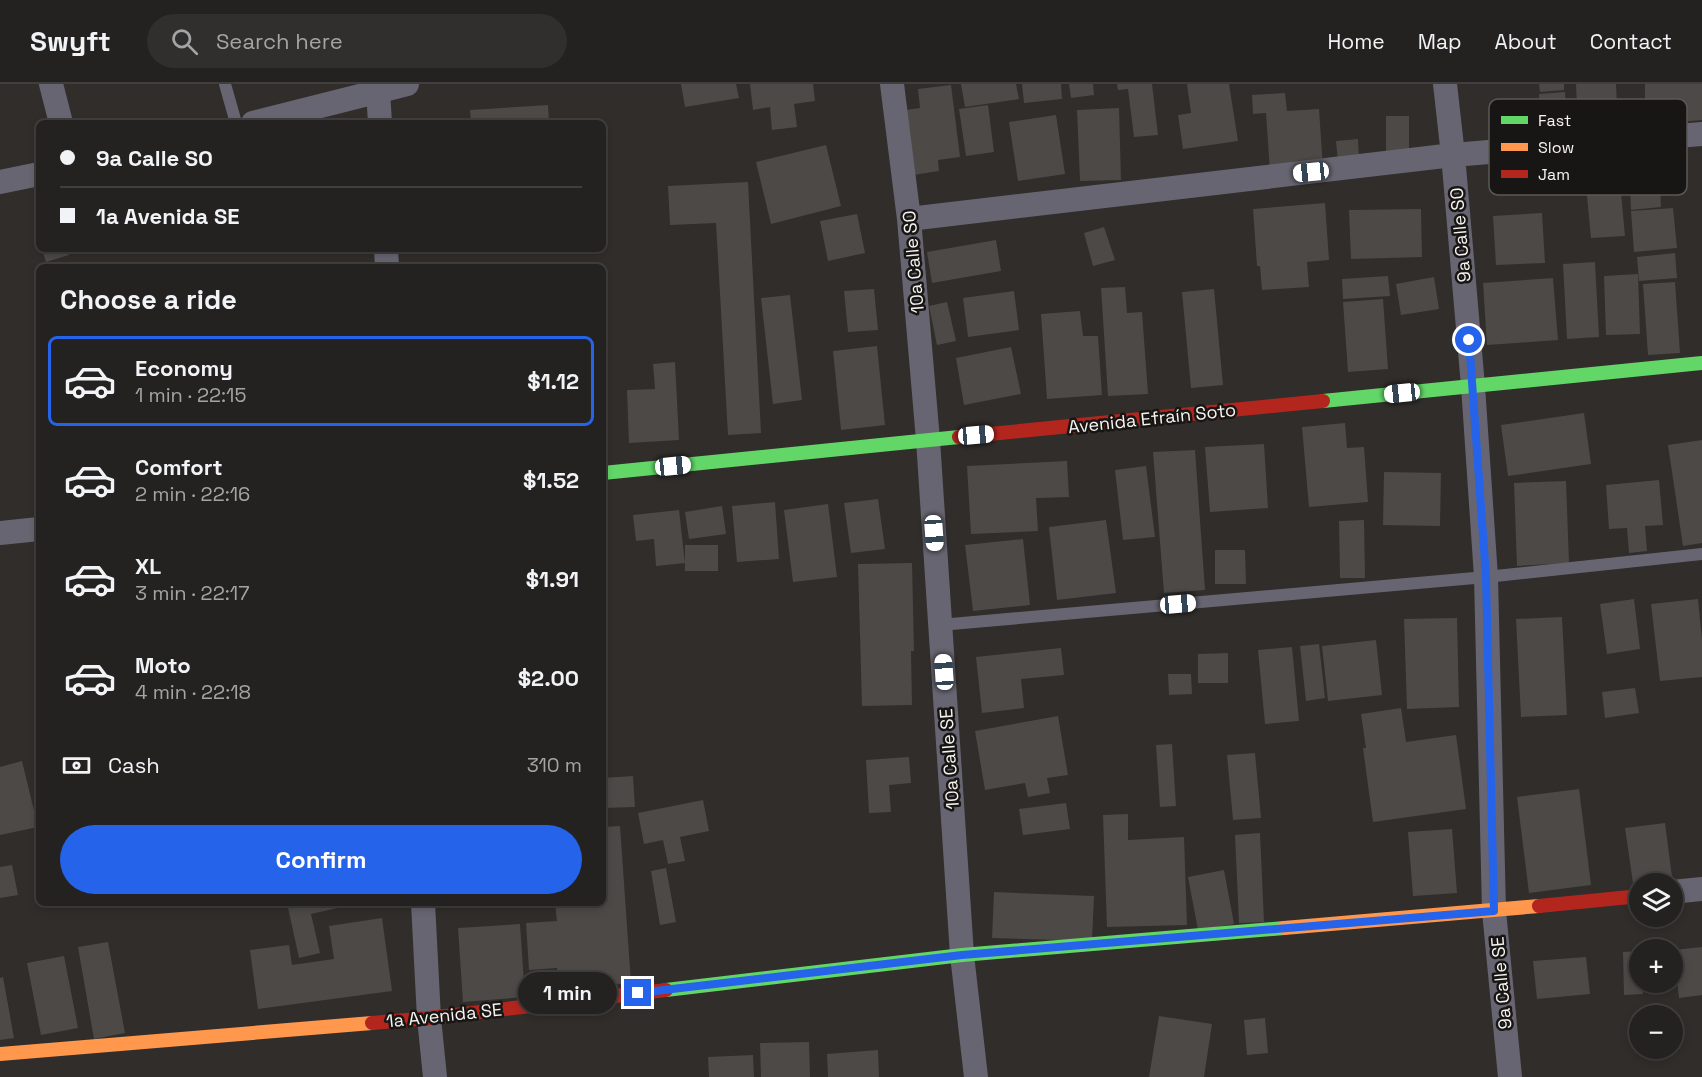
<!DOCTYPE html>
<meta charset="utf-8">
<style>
body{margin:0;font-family:"Space Grotesk",sans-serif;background:#302f2d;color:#f1f3f6;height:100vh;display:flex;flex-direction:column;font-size:22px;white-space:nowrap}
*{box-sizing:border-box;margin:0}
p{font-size:20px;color:#a3a4a5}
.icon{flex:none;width:33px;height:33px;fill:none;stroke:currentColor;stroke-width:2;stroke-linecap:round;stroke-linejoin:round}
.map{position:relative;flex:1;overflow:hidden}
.drawer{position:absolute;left:36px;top:180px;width:570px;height:642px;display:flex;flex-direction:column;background:#242220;border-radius:9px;box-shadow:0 3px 9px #0003,0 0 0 2px #413f3e}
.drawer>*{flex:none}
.banner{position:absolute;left:36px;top:36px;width:570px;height:132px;border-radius:9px;box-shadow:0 3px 9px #0003,0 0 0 2px #413f3e;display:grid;align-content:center;height:132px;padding:0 24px;background:#242220}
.buttons{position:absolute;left:1629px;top:789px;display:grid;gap:12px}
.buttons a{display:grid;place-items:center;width:54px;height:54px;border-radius:50%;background:#242220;box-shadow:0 3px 9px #0003,0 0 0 2px #413f3e;font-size:30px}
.end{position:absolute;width:27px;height:27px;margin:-14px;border:8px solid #2563eb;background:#fff;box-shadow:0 0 0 3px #fff}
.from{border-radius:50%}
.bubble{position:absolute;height:42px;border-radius:21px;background:#242220;box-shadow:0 3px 9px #0003,0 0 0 2px #413f3e;font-size:20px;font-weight:600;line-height:42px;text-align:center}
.car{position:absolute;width:18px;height:36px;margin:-18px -9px;border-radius:8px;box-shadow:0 0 4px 2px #0007;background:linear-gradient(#fff 24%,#345 0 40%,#fff 0 76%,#345 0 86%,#fff 0)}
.banner b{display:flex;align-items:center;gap:21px;height:57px;font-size:22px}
.banner b+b{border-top:2px solid #413f3e}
.banner i{width:15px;height:15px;background:#f1f3f6}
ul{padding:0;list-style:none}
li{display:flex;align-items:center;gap:18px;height:90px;margin:0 12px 9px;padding:0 12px;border:3px solid transparent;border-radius:9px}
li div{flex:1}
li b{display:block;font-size:22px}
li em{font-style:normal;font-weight:600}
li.on{border-color:#2563eb}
li>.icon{width:54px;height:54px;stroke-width:1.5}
h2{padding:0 24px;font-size:27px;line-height:72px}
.pay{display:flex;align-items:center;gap:15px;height:66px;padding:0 24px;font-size:22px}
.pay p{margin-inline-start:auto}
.button{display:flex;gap:12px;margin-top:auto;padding:12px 24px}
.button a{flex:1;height:69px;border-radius:36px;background:#2563eb;color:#fff;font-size:24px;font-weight:600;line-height:69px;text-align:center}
header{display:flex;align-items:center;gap:36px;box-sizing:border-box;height:84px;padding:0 30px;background:#242220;border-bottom:2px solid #413f3e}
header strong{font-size:28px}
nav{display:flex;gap:33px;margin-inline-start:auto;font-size:21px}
.search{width:420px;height:54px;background:#302f2d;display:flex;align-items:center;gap:15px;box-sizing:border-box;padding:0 21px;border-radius:33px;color:#a3a4a5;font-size:22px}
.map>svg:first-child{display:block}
</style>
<header>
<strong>Swyft</strong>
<div class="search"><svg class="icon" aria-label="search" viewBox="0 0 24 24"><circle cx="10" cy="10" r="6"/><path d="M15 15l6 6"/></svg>Search here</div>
<nav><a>Home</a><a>Map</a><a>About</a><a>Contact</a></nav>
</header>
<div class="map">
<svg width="1702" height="993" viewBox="0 0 1702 993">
<rect width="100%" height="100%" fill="#302d2a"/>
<path fill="#4c4947" d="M681 0H736L739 14 685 23Z
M750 0H813L815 17 794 20 797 43 772 46 770 23 753 26Z
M961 0H1016L1019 15 965 23Z
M1022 0H1061L1062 15 1024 19Z
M1069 0H1093L1094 11 1071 14Z
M1117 0H1152L1158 51 1134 53 1128 5 1118 6Z
M1187 0H1229L1238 57 1183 65 1178 31 1191 29Z
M1539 0H1564V6L1540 8Z
M1576 0H1616L1618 45 1578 47Z
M1645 0H1702V36L1645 41Z
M951 1 960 73 938 76 939 87 913 91 905 26 920 24 918 5Z
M1565 8 1567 50 1541 52 1539 10Z
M1285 9 1287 27 1319 25 1323 84 1270 88 1266 29 1253 30 1252 11Z
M548 21 549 39H471L470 26Z
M988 21 994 68 966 72 959 25Z
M1119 24 1121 96 1080 97 1077 26Z
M1056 31 1065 90 1018 97 1009 38Z
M1386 32H1409V69L1386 68Z
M1358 55 1359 76 1338 78 1336 57Z
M826 61 841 122 771 140 756 78Z
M1619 87 1625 152 1591 154 1585 91Z
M748 98 761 349 728 351 716 139 670 141 668 102Z
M1660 101 1661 123 1631 126 1630 103Z
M1325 119 1329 176 1307 178 1309 203 1262 206 1260 182H1257L1253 125Z
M1673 124 1677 164 1634 168 1631 127Z
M1421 125 1422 173 1351 175 1349 126Z
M1542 129 1545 179 1496 181 1493 132Z
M857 130 865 169 828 177 820 137Z
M1104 143 1115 176 1093 182 1084 149Z
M996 156 1001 187 932 199 927 168Z
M42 165H68L69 171 46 178Z
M1675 169 1677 194 1639 197 1637 173Z
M1595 178 1599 253 1567 255 1563 180Z
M1638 190 1640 250 1606 251 1604 192Z
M1388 192 1390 212 1343 215 1342 195Z
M1434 193 1439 225 1401 231 1396 200Z
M1553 194 1558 256 1487 261 1483 199Z
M1675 198 1680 269 1648 271 1643 200Z
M1125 203 1127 229 1142 228 1148 310 1108 312 1101 204Z
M874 205 878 246 848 248 844 207Z
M1214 205 1223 301 1191 304 1182 208Z
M1014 207 1019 246 968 253 963 214Z
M790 211 802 316 773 320 761 214Z
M1383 215 1388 285 1348 288 1343 218Z
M947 218 956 257 937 261 929 222Z
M1080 227 1083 252H1098L1102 311 1047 315 1041 230Z
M877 262 885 341 841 346 833 267Z
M1011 263 1021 310 964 321 956 274Z
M675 278 679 356 629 359 627 306 655 305 653 280Z
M1584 329 1591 380 1508 392 1501 341Z
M1345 339 1347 364 1364 363 1368 418 1309 423 1302 343Z
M1702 356V459L1683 462 1668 361Z
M1264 360 1268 424 1210 428 1205 363Z
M1195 366 1205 506 1164 509 1153 368Z
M1067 377 1069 413 1036 414 1038 447 971 450 967 382Z
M1146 382 1155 453 1123 456 1115 386Z
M1384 388 1441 389 1440 442 1383 441Z
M1659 396 1663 441 1645 442 1647 467 1629 469 1627 444 1609 445 1606 401Z
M1566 397 1569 479 1517 482 1514 399Z
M878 415 885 465 851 469 844 419Z
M775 418 779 475 737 478 732 422Z
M828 420 837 493 793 498 784 426Z
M722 422 726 450 689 455 685 428Z
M679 426 685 479 656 482 654 455 636 457 633 431Z
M1106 436 1116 509 1057 516 1049 443Z
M1364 436 1365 494H1340L1339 437Z
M1023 455 1030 521 973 527 965 461Z
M685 461H718V487H685Z
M1215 466H1245L1246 500H1215Z
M912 479 914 567H911L912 621 862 622 858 480Z
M1634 515 1640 565 1607 570 1600 520Z
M1698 515 1702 556V593L1660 597 1651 520Z
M1562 533 1567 631 1521 633 1516 535Z
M1457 534 1459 623 1407 625 1404 535Z
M1376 556 1382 611 1328 617 1322 562Z
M1319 560 1325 614 1306 617 1300 562Z
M1292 563 1299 637 1265 640 1258 566Z
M1061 564 1064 591 1021 595 1024 624 982 629 976 573Z
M1228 569V599H1198V570Z
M1168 590H1191L1192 610 1169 611Z
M1635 604 1639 629 1605 634 1602 608Z
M1401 624 1406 658 1456 651 1466 725 1373 738 1363 664H1366L1361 630Z
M1058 632 1068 691 1047 694 1050 709 1028 713 1025 699 985 706 975 647Z
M1172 660 1176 722 1160 723 1156 661Z
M1255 669 1261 734 1233 736 1227 671Z
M909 673 911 699 889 701 891 728 869 729 866 676Z
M22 677 38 743 0 751V683Z
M633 692 635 723 603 724V694Z
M1579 705 1591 801 1529 809 1517 713Z
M703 716 709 747 680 753 685 777 668 780 663 756 644 760 638 729Z
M1066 719 1070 745 1023 751 1019 725Z
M1128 730V756L1184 753 1187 841 1107 843 1103 731Z
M1665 739 1672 793 1633 799 1625 744Z
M620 742 631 899 558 904 557 884 529 886 526 839 557 837 555 819H603V743Z
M1452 745 1457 809 1413 812 1408 748Z
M1260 749 1264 838 1239 839 1235 751Z
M12 781 18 811 0 814V783Z
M666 784 676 838 660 841 651 787Z
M1224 786 1234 840 1198 846 1188 793Z
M994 808 1094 812 1092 857 992 854Z
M287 819H355V820L311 830 320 869 299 874Z
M382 834 392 907 258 925 250 866 289 861 292 881 334 875 329 842Z
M520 840 525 913 463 918 458 844Z
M108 858 125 949 94 955 78 863Z
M1702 863V911L1679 914 1674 866Z
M1640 867V898H1642L1643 910 1624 911 1623 868Z
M64 872 78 944 41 951 27 879Z
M1586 873 1590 910 1537 915 1533 877Z
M3 893 14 954 0 956V894Z
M1648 898H1672V905L1649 906Z
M1159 932 1212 940 1204 993H1149Z
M1265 934 1268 969 1247 971 1244 936Z
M809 958 810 993H761L760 959Z
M878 966 879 993H828L827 970Z
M753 971 754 993H709L708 973Z"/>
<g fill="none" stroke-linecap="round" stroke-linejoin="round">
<path stroke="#676571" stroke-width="12" d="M225 0 236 39
M940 541 1486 493 1702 470"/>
<path stroke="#676571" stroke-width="24" d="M51 0 61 39
M892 0 909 135 928 356 962 871 976 993
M1445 0 1453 71 1473 302 1486 493 1494 827 1510 993
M378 7 380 39
M253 39 407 0
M0 98 39 90
M909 135 1453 71 1702 50
M386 165 387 183
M0 449 39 445
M1672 808 1702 805
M423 819 429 934 435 993"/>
<path stroke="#63d668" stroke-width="14" d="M1323 317 1702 279
M603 389 959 353
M666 906 962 871 1284 844"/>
<path stroke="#ff974d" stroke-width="14" d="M1284 844 1539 822
M0 970 372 939"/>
<path stroke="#b3261e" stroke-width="14" d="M959 353 1323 317
M1539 822 1640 812
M372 939 429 934 666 906"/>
</g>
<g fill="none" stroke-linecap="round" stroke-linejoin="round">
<path stroke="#2563eb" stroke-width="8" d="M638 909 962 871 1494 827 1486 493 1469 256"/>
</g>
<g text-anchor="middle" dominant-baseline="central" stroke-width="5" stroke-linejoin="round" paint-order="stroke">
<g font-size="18" fill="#f6f3f0" stroke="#181614">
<text transform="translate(1460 151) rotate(-95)">9a Calle SO</text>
<text transform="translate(913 178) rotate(-95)">10a Calle SO</text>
<text transform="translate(1152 334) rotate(-6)">Avenida Efraín Soto</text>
<text transform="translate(949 675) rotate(-94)">10a Calle SE</text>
<text transform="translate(1501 899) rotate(-95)">9a Calle SE</text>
<text transform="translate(444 931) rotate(-6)">1a Avenida SE</text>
</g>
</g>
<rect x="1489" y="15" width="198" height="96" rx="9" fill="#181614" stroke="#5b5856" stroke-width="1.5"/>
<rect x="1501" y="32" width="27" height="8" fill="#63d668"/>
<rect x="1501" y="59" width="27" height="8" fill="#ff974d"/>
<rect x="1501" y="86" width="27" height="8" fill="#b3261e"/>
<g font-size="16" fill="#f6f3f0">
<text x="1538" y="42">Fast</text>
<text x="1538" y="69">Slow</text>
<text x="1538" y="96">Jam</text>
</g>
</svg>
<div class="buttons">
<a><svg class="icon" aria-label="layers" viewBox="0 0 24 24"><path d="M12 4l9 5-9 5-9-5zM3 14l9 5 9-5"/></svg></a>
<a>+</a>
<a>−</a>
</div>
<i class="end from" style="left:1469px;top:256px"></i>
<i class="end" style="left:638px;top:909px"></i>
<div class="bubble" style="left:518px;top:888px;width:99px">1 min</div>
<i class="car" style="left:1311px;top:88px;rotate:264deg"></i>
<i class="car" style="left:1402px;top:309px;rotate:264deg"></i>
<i class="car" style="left:976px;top:351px;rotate:85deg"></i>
<i class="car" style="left:673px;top:382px;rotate:84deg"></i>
<i class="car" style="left:934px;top:449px;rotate:176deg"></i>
<i class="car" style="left:1178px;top:520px;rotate:85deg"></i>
<i class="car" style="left:944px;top:588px;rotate:356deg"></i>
<div class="banner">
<b><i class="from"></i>9a Calle SO</b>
<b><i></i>1a Avenida SE</b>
</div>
<section class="drawer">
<h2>Choose a ride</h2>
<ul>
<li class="on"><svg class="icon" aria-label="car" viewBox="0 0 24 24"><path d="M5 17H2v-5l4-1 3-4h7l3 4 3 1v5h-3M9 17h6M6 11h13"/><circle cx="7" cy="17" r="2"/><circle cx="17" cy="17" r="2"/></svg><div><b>Economy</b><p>1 min · 22:15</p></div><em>$1.12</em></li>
<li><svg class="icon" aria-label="car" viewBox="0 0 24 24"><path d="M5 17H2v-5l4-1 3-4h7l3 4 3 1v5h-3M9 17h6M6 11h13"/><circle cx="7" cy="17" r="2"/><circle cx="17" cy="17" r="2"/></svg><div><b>Comfort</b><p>2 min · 22:16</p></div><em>$1.52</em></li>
<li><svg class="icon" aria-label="car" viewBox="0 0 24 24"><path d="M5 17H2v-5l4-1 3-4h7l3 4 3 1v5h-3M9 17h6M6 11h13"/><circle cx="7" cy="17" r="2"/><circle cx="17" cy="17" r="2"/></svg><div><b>XL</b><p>3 min · 22:17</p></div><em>$1.91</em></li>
<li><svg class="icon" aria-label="car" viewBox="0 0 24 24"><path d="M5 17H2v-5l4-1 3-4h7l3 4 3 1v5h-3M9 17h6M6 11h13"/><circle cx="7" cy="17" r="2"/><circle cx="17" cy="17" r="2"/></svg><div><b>Moto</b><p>4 min · 22:18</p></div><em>$2.00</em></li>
</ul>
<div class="pay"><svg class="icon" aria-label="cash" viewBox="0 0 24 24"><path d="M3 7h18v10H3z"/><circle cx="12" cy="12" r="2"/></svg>Cash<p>310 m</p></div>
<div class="button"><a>Confirm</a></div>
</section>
</div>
